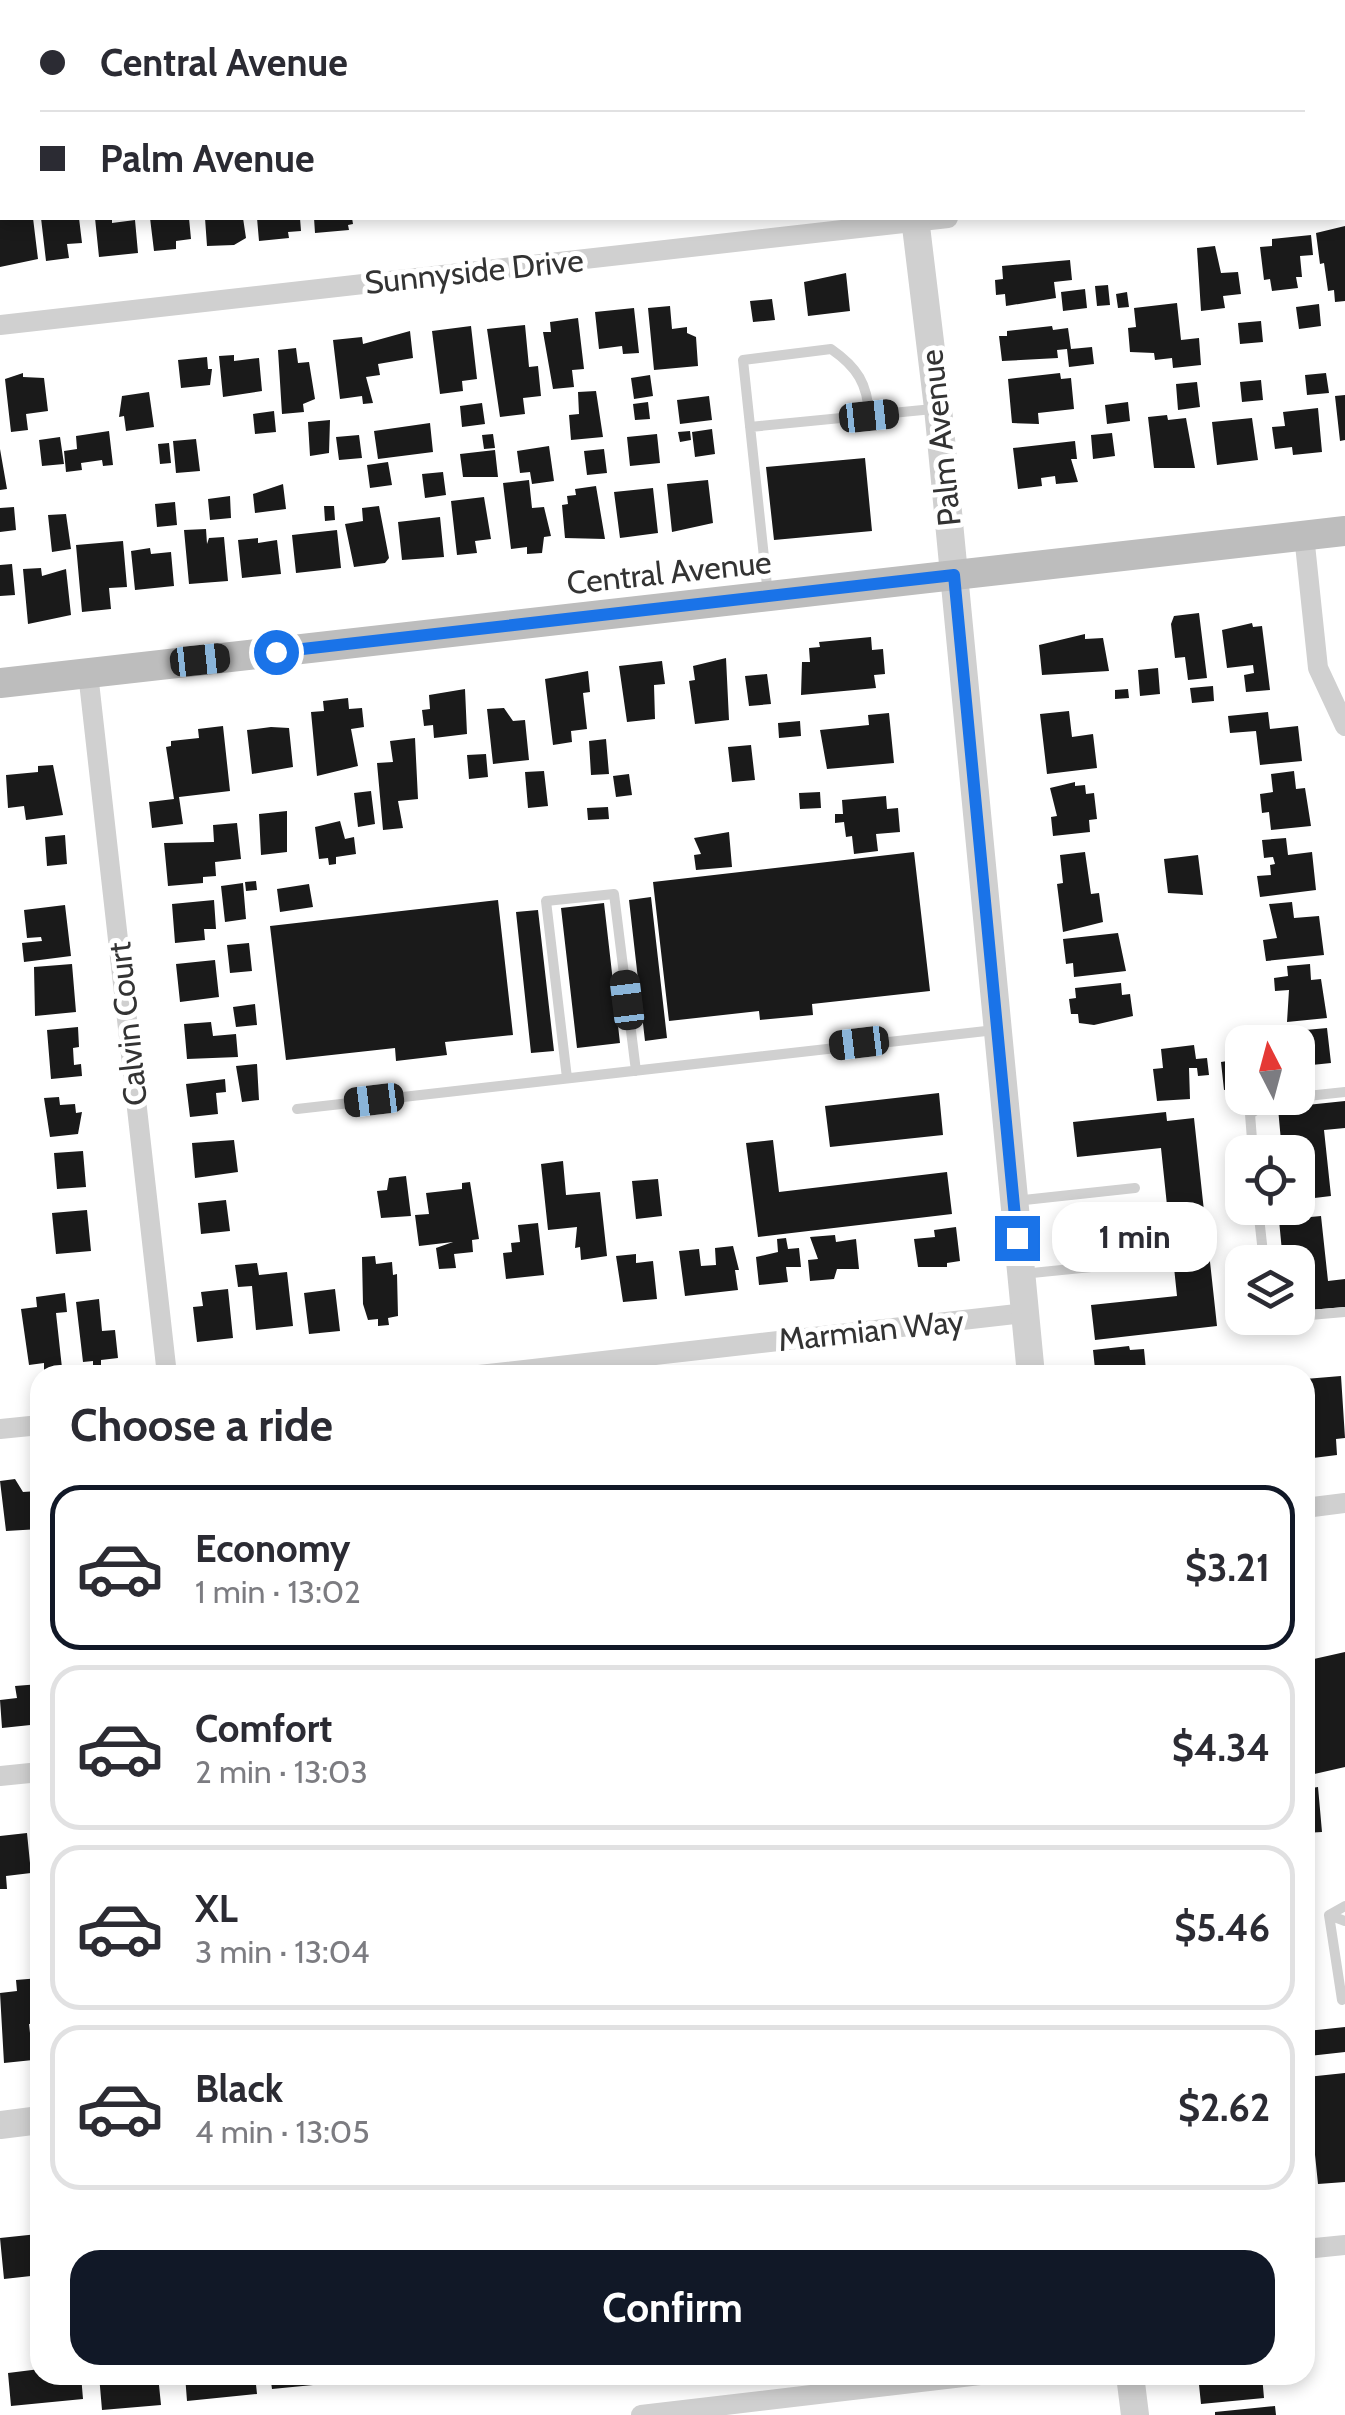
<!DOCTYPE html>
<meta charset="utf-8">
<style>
body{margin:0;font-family:Cabin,sans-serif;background:#f2f2f3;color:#2b2b33;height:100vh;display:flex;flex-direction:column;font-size:38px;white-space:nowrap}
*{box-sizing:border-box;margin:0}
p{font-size:32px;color:#7c7c81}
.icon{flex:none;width:55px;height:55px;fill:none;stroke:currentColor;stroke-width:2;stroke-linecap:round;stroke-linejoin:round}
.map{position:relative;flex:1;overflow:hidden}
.sheet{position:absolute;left:30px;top:1365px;width:1285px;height:1020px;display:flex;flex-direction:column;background:#fff;border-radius:30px;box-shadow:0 5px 15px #0003}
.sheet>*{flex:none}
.guide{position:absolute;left:0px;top:0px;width:1345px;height:220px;box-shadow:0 5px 15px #0003;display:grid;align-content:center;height:220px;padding:0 40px;background:#fff}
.needle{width:65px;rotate:354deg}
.controls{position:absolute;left:1225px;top:1025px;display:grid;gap:20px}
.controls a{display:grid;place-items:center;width:90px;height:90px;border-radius:20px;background:#fff;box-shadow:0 5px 15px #0003;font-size:50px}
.end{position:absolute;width:45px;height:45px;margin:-22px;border:12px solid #1a73e8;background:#fff;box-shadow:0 0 0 5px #fff}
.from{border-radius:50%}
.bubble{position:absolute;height:70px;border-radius:30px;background:#fff;box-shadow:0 5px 15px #0003;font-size:32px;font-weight:700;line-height:70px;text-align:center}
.car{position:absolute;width:30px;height:60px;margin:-30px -15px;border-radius:12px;box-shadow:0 0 8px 2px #0007;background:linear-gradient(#222 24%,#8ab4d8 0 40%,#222 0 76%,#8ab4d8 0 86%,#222 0)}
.guide b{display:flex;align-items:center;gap:35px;height:95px;font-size:38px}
.guide b+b{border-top:2px solid #e1e1e2}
.guide i{width:25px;height:25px;background:#2b2b33}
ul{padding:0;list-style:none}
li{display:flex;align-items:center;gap:30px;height:165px;margin:0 20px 15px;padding:0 20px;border:5px solid #e1e1e2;border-radius:30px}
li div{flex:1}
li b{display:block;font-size:38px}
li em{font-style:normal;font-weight:700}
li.selected{border-color:#111827}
li>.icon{width:90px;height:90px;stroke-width:1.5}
h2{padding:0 40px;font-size:45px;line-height:120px}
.button{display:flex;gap:20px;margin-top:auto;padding:20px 40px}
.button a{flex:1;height:115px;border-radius:30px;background:#111827;color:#fff;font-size:40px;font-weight:700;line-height:115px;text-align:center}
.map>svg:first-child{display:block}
</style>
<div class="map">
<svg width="1345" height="2415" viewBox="0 0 1345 2415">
<rect width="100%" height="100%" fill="#fff"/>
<path fill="#1a1a1a" d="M0 218H33L38 259 0 267Z
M41 218H79L82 243 67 244 69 258 46 261Z
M95 218H112V223L135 220 138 253 99 257Z
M150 218H189L191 239 176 241V249L154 251Z
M205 218H243L246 238 234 245 207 246Z
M257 218H300L301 231 288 232 289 238 259 241Z
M314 218H352L353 224 348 225 349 230 315 233Z
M1345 226V301L1335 302 1334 290 1328 291 1324 263 1320 264 1316 233Z
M1311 235 1313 255 1300 256 1302 277H1296L1298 288 1272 291 1270 279 1264 280 1260 247 1272 246V239Z
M1215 246 1221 273 1238 272 1241 294 1223 296 1225 308 1201 311 1197 248Z
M1070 260 1072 280 1054 282 1056 298 1006 306 1005 294 996 295 995 280 1003 279 1002 266Z
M846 273 850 311 808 316 804 282Z
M1108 285 1110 305 1097 306 1095 286Z
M1085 289 1087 308 1063 311 1061 292Z
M1127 292 1129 307 1118 308 1116 294Z
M772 299 775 320 753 322 750 301Z
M1177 303 1181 340 1199 338 1201 365 1173 368 1172 358 1155 360 1154 353 1130 352 1128 328 1136 327 1134 308Z
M1319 304 1321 326 1299 329 1296 307Z
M670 306 672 329 687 327V333L696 337 698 366 654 370 648 308Z
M634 308 639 353 623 354 622 346 599 349 595 312Z
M578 318 584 369 572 370 574 387 553 389 543 332H551L550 322Z
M1261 321 1263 342 1240 344 1238 323Z
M525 325 529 367 538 366 541 396 523 398 525 414 500 417 487 329Z
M471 326 477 379 462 381 463 391 440 394 432 331Z
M1052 326 1053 330 1068 328 1071 349 1092 347 1094 364 1069 367 1067 349 1057 350 1058 358 1002 361 999 336H1007V331Z
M410 331 413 358 378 364 380 375 366 377 373 403 363 404 362 396 340 399 333 340 362 337 363 344Z
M296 348 298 363 309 362 315 399 303 404 304 412 282 414 278 350Z
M234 355V361L259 358 262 391 223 397 219 356Z
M207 357 208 369H212L210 385 181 388 178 360Z
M23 373V377L44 378 48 411 26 414 28 430 11 432 5 379Z
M1060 373 1061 379 1071 378 1074 409 1038 413 1039 424 1012 423 1008 379Z
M1326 373 1329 393 1307 395 1305 375Z
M650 375 653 396 634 399 631 378Z
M1261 380 1263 400 1242 402 1240 382Z
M1197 382 1200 407 1178 410 1176 384Z
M596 391 603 437 571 440 569 415 579 414 578 392Z
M149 392 154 427 126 431 124 416 119 417 122 396Z
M1345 395V440L1340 441 1335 396Z
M709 396 712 420 680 424 677 400Z
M648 402 650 419 635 420 633 404Z
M1128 402 1130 421 1107 424 1105 405Z
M482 403 485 424 462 427 460 406Z
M1318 408 1322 452 1293 455 1292 447 1275 449 1272 427 1285 426 1283 412Z
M274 411 276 432 255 434 253 414Z
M1167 415 1168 420 1186 418 1195 468H1154L1148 417Z
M1252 418 1258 460 1217 465 1212 422Z
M330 420 329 453 310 456 308 422Z
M430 423 433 452 378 459 374 431Z
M712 429 715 454 695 457 692 432Z
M109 431 113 465 103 466 102 460 81 463 82 470 66 472 64 451 77 449 76 436Z
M690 431 691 440 680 442 678 432Z
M1112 433 1115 456 1093 459 1091 435Z
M493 434 495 448 484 449 482 435Z
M657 434 660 463 630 466 627 437Z
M359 435 362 458 339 460 336 437Z
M60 437 64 464 42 466 39 440Z
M196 439 200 471 176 473 173 441Z
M1075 441 1077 459H1071L1078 482 1056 484 1055 476 1041 478 1042 486 1018 489 1013 448Z
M169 443 171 463 160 464 158 444Z
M549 446 554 481 532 484 530 472 520 473 517 451Z
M0 449 7 489 0 490Z
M604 449 607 473 587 475 584 451Z
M495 450 498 477H463L460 454Z
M865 458 872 531 774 540 766 467Z
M388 462 392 485 370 488 367 465Z
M443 472 446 495 425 498 422 474Z
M529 480 532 508 544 507 551 536 544 537 542 553 527 554V547L511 549 503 483Z
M708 480 713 523 672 532 667 484Z
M283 484 286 509 255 513 253 494Z
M596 486 605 539 565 538 562 505 568 504 567 496 576 495 575 489Z
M653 488 658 533 620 538 614 492Z
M230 496 231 518 210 520 208 499Z
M484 497 491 539 475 541 477 553 457 555 451 501Z
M175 502 177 525 157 527 155 504Z
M324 506H334L335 520 325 521Z
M379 506 389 558 385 563 354 567 345 524 363 521 362 508Z
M14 507 16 530 0 532V508Z
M66 514 71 549 52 552 48 515Z
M440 517 444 557 402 560 398 522Z
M206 529 207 544 209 538 224 537 228 581 189 584 184 530Z
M337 530 341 568 296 573 292 535Z
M258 538V543L277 540 281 574 242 578 238 540Z
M123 541 127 587 109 588 111 609 82 612 76 545Z
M150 548 151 554 171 552 174 586 135 590 131 551Z
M12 564 15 595 0 596V565Z
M41 568 42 576 66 569 71 615 28 624 23 569Z
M1199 613 1207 678 1188 680 1185 657 1175 658 1171 624 1174 616Z
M1252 623 1253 627 1262 626 1270 690 1246 692 1244 675 1254 673 1253 665 1227 668 1222 630Z
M1085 634V639L1103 638 1109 671 1042 675 1039 645Z
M871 637 872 650 883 649 885 674 874 675 876 688 801 695 802 662H810L809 648 820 647 819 642Z
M726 658 729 720 695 724 689 681 695 680 693 666Z
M662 661 665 684 654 685 655 719 627 722 619 666Z
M1158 668 1160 694 1140 696 1138 670Z
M588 671 590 692 583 693 587 729 571 731 572 742 553 745 545 679Z
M767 674 771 704 749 706 745 676Z
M1213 686 1214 701 1192 703 1190 688Z
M465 689 467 734 434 738 433 725 424 726 422 710 430 709 429 695Z
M1128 689 1129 698 1115 699V690Z
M348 698 349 709 362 708 364 727 351 729 358 766 317 776 311 712 324 711 323 701Z
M504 708 513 721 525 720 529 760 493 764 487 709Z
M1069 711 1072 737 1093 734 1097 768 1047 774 1040 714Z
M1268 712 1270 729 1298 726 1302 761 1260 765 1256 731 1230 733 1228 716Z
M889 713 894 763 827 769 820 730 869 725 868 715Z
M800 721 801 736 779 738 778 723Z
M223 726 230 791 179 797 183 824 152 828 149 802 174 799 166 747 171 746V741L199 738 198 729Z
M271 727 289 728 293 767 252 774 247 730Z
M415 738 418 799 398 801 403 828 383 830 377 763 393 762 390 741Z
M606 739 609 774 591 775 589 741Z
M751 745 755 780 732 782 728 747Z
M486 754 488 777 469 779 467 755Z
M53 765 63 815 26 820 24 806 8 808 6 775 38 772V766Z
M544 771 548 806 528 808 525 772Z
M1294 771 1296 789 1305 788 1311 826 1271 830 1269 812 1262 813 1260 794 1273 792 1271 774Z
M629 774 632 795 616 797 613 776Z
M1075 782V786L1085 785 1086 794 1094 793 1097 819 1089 820 1090 832 1053 836 1051 817 1057 816 1050 788Z
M371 791 375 824 358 827 354 793Z
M820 792 821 808 800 809 799 793Z
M886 796 887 809 898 808 900 832 876 834 878 851 854 854 852 836 846 837 844 822 835 823V814H843L842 800Z
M608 807 609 819 588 820 587 808Z
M287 811V852L261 855 259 814Z
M340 821 345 839 354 837 356 854 336 857V864L329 865 328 858 319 859 315 827Z
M237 823 241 859 215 862 216 876 203 877V883L168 886 164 843 214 842 213 825Z
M729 832 732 867 696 870 694 855 701 854 694 838Z
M65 835 67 864 47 866 45 837Z
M1286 838 1288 855 1312 852 1316 890 1260 897 1257 876 1271 875 1270 865 1275 864 1273 857 1264 858 1262 840Z
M914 852 930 991 812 1004 813 1015 760 1020 759 1011 669 1021 653 882Z
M1085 852 1091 894 1099 893 1103 922 1063 932 1057 884 1063 883 1060 855Z
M1198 855 1203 895 1168 893 1164 859Z
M256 881 257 890 246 891 245 882Z
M243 883 246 919 225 922 221 886Z
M309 884 313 907 280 912 277 889Z
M651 897 667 1038 645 1041 629 900Z
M214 900 216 929H204L205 940 175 943 172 904Z
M498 900 513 1035 445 1042 447 1055 396 1061 395 1048 286 1060 270 926Z
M1292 902 1294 918 1319 916 1324 955 1266 961 1263 940 1277 938 1269 904Z
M604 903 620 1043 577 1048 561 908Z
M65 905 71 956 24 962 22 943 42 941 41 937 27 938 24 910Z
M538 910 554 1051 531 1053 516 912Z
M1118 933 1126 971 1074 977 1073 963 1066 964 1063 939Z
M249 943 252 971 230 973 227 945Z
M215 960 219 997 180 1002 176 964Z
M72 964 76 1012 35 1016 34 967Z
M1310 964 1311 980 1321 979 1327 1018 1287 1022 1289 990 1275 991 1274 978 1288 976 1287 966Z
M1121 983 1122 995 1130 994 1133 1016 1094 1025 1079 1023 1078 1014H1071L1069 999 1076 998 1075 988Z
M255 1004 257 1025 236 1027 233 1007Z
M211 1022 213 1036 236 1034 238 1057 187 1059 184 1024Z
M78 1027 79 1047 73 1048 74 1065 81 1064 82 1076 51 1079 47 1030Z
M1327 1028 1331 1063 1302 1066 1304 1084H1298V1042H1285L1284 1032Z
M1194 1045 1196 1059 1207 1058 1209 1075 1198 1076 1197 1068H1189L1190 1099 1157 1101 1153 1069 1163 1068 1161 1049Z
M1240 1059 1242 1088 1224 1090 1221 1062Z
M257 1064 259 1100 242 1102 236 1066Z
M225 1079 226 1092 216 1093 218 1114 190 1117 186 1084Z
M939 1093 943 1135 830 1147 825 1106Z
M59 1097 60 1105 75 1104 76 1113 82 1112 78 1134 50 1137 44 1098Z
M1345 1101V1128L1324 1130 1331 1196 1298 1200V1152H1282L1278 1108Z
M1166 1112 1167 1121 1194 1118 1204 1211 1168 1215 1161 1148 1077 1157 1073 1122Z
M234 1140 238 1172 195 1178 192 1143Z
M773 1140 779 1192 947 1172 952 1214 758 1237 746 1143Z
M83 1151 86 1187 57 1189 54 1153Z
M563 1161 566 1195 600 1192 607 1256 581 1260 580 1247 575 1248 577 1227 548 1230 541 1164Z
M406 1176 411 1216 381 1218 377 1191 387 1190 389 1178Z
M658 1179 662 1216 636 1219 632 1181Z
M470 1182 479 1239 472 1240 473 1252 454 1254 456 1268 439 1269 436 1248 453 1242 419 1246 415 1215 429 1214 426 1193 462 1189V1183Z
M226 1200 230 1231 201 1234 198 1203Z
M87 1210 91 1251 56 1254 52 1213Z
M1321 1216 1328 1281 1345 1279V1307L1298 1311V1262H1283L1279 1220Z
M538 1223 544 1275 506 1279 503 1253 512 1252 511 1243 520 1242 518 1225Z
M1206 1225 1217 1326 1095 1340 1091 1305 1177 1296 1170 1229Z
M956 1227 960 1261 947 1263V1267H918L914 1239 935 1237 934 1230Z
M835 1235 836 1242 856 1239 859 1269H837L834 1279 810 1281 808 1260 818 1259 810 1237Z
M786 1238 788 1249 799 1248 801 1267H786L788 1282 759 1285 756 1257 778 1252 777 1239Z
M733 1246 739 1270H735L738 1290 685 1296 679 1251 699 1249 701 1266 716 1265 715 1248Z
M636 1254V1263L653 1261 657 1299 623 1302 616 1256Z
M375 1256 376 1264 392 1262 393 1275 397 1274 398 1316 388 1318 389 1325 378 1326V1319L368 1320 363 1304 362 1257Z
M257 1263 259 1275 287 1272 293 1326 256 1330 252 1286 238 1287 235 1265Z
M228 1289 233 1338 197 1342 193 1307 203 1306 201 1292Z
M335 1289 340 1331 309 1334 304 1293Z
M65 1293 67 1312 56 1313 62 1368 44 1370V1363L29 1365 21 1309 37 1307 36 1297Z
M99 1299 102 1331 115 1330 118 1358 101 1360V1365L93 1366V1361L83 1362 76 1302Z
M1129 1346 1130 1350 1144 1349 1146 1370 1154 1369V1375H1102V1369H1095L1093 1350Z
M1341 1376 1345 1438 1336 1439 1337 1455 1313 1458 1305 1379Z
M15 1479 23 1492 38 1491 40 1529 6 1531 0 1481Z
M1345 1652V1767L1310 1775 1305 1754V1661Z
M40 1684V1724L2 1728 0 1700 17 1698 15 1686Z
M1318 1787 1322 1832 1305 1833V1789Z
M27 1833 31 1873 6 1876 7 1889H0V1836Z
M40 1978V2023L29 2024 33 2060 4 2063 0 1993 17 1991 16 1980Z
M1345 2027V2052L1309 2056 1307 2031Z
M1345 2073V2182L1318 2184 1307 2077Z
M38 2234 40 2275 4 2279 0 2238Z
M40 2369V2375H81L83 2399 11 2406 8 2373Z
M99 2375H158L161 2405 102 2410Z
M185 2375H255L257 2394 187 2401Z
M270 2375H312L313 2385 272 2389Z
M350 2375H391V2378L351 2382Z
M1198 2375H1262L1264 2398 1201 2404Z
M1275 2406 1276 2415H1215V2412Z"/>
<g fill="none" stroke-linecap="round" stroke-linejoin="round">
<path stroke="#d0d0d0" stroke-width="10" d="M750 427 933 409
M768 595 743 360 831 349C857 367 868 384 869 416
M567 1078 546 901 614 894 636 1071
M1298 1097 1345 1092
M297 1109 995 1030
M1253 1152 1250 1114 1272 1099 1290 1098
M1015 1201 1135 1188
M1258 1208 1264 1262
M1022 1274 1151 1261
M1298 1316 1345 1312
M1329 1915 1345 1921
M1342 2000 1329 1915 1345 1906"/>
<path stroke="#d0d0d0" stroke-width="20" d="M1342 173H1345
M0 325 948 218
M1304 535 1318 668 1345 726
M88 673 167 1375
M479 1375 1025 1313
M0 1429 40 1425
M1305 1508 1345 1503
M0 1776 40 1772
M1305 2249 1345 2245
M641 2415 980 2375"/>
<path stroke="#d0d0d0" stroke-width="28" d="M891 0V2
M915 218 938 408 1031 1375
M0 2125 40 2120
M1130 2375 1135 2415"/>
<path stroke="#bdbdbd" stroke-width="30" d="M0 683 1345 531"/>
</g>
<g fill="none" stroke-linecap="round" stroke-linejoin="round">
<path stroke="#1a73e8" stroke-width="12" d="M276 652 954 575 1017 1238"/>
</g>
<g text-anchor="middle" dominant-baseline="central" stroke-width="10" stroke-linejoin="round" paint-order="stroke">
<g font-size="32" fill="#333" stroke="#fff">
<text transform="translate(474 271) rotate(-6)">Sunnyside Drive</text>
<text transform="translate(940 438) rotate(-96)">Palm Avenue</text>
<text transform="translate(669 572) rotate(-6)">Central Avenue</text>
<text transform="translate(127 1024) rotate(-96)">Calvin Court</text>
<text transform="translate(871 1330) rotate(-6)">Marmian Way</text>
</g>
</g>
</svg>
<div class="controls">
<a><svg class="needle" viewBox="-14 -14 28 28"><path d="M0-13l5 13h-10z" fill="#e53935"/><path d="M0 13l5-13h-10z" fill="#7c7c81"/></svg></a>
<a><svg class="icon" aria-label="locate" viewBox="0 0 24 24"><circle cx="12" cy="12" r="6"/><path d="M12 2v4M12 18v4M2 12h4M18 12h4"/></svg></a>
<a><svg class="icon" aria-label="layers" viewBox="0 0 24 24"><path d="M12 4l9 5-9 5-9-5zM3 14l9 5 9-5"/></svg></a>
</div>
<i class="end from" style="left:276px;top:652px"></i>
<i class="end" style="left:1017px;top:1238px"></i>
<div class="bubble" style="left:1052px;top:1202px;width:165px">1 min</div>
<i class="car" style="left:869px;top:416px;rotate:84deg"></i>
<i class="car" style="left:200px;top:660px;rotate:84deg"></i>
<i class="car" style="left:627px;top:1000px;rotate:353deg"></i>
<i class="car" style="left:859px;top:1043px;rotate:263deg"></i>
<i class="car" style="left:374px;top:1100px;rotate:263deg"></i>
<div class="guide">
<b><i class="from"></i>Central Avenue</b>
<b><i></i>Palm Avenue</b>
</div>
<section class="sheet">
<h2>Choose a ride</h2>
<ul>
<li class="selected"><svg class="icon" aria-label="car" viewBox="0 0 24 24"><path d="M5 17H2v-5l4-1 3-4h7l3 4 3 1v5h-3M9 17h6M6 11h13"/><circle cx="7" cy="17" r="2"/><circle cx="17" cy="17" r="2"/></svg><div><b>Economy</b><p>1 min · 13:02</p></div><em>$3.21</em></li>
<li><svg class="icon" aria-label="car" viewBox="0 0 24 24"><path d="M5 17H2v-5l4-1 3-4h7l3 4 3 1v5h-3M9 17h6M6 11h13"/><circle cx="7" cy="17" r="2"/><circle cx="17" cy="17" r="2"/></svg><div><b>Comfort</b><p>2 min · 13:03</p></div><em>$4.34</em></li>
<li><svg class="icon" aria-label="car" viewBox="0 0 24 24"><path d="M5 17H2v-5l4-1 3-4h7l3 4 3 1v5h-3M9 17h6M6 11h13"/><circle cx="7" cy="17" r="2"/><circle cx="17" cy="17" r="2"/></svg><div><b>XL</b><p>3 min · 13:04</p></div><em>$5.46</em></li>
<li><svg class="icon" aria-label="car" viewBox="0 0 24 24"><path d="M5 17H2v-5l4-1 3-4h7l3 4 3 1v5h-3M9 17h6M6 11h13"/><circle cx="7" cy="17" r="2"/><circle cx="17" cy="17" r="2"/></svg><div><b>Black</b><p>4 min · 13:05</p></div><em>$2.62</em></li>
</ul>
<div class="button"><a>Confirm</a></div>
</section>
</div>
